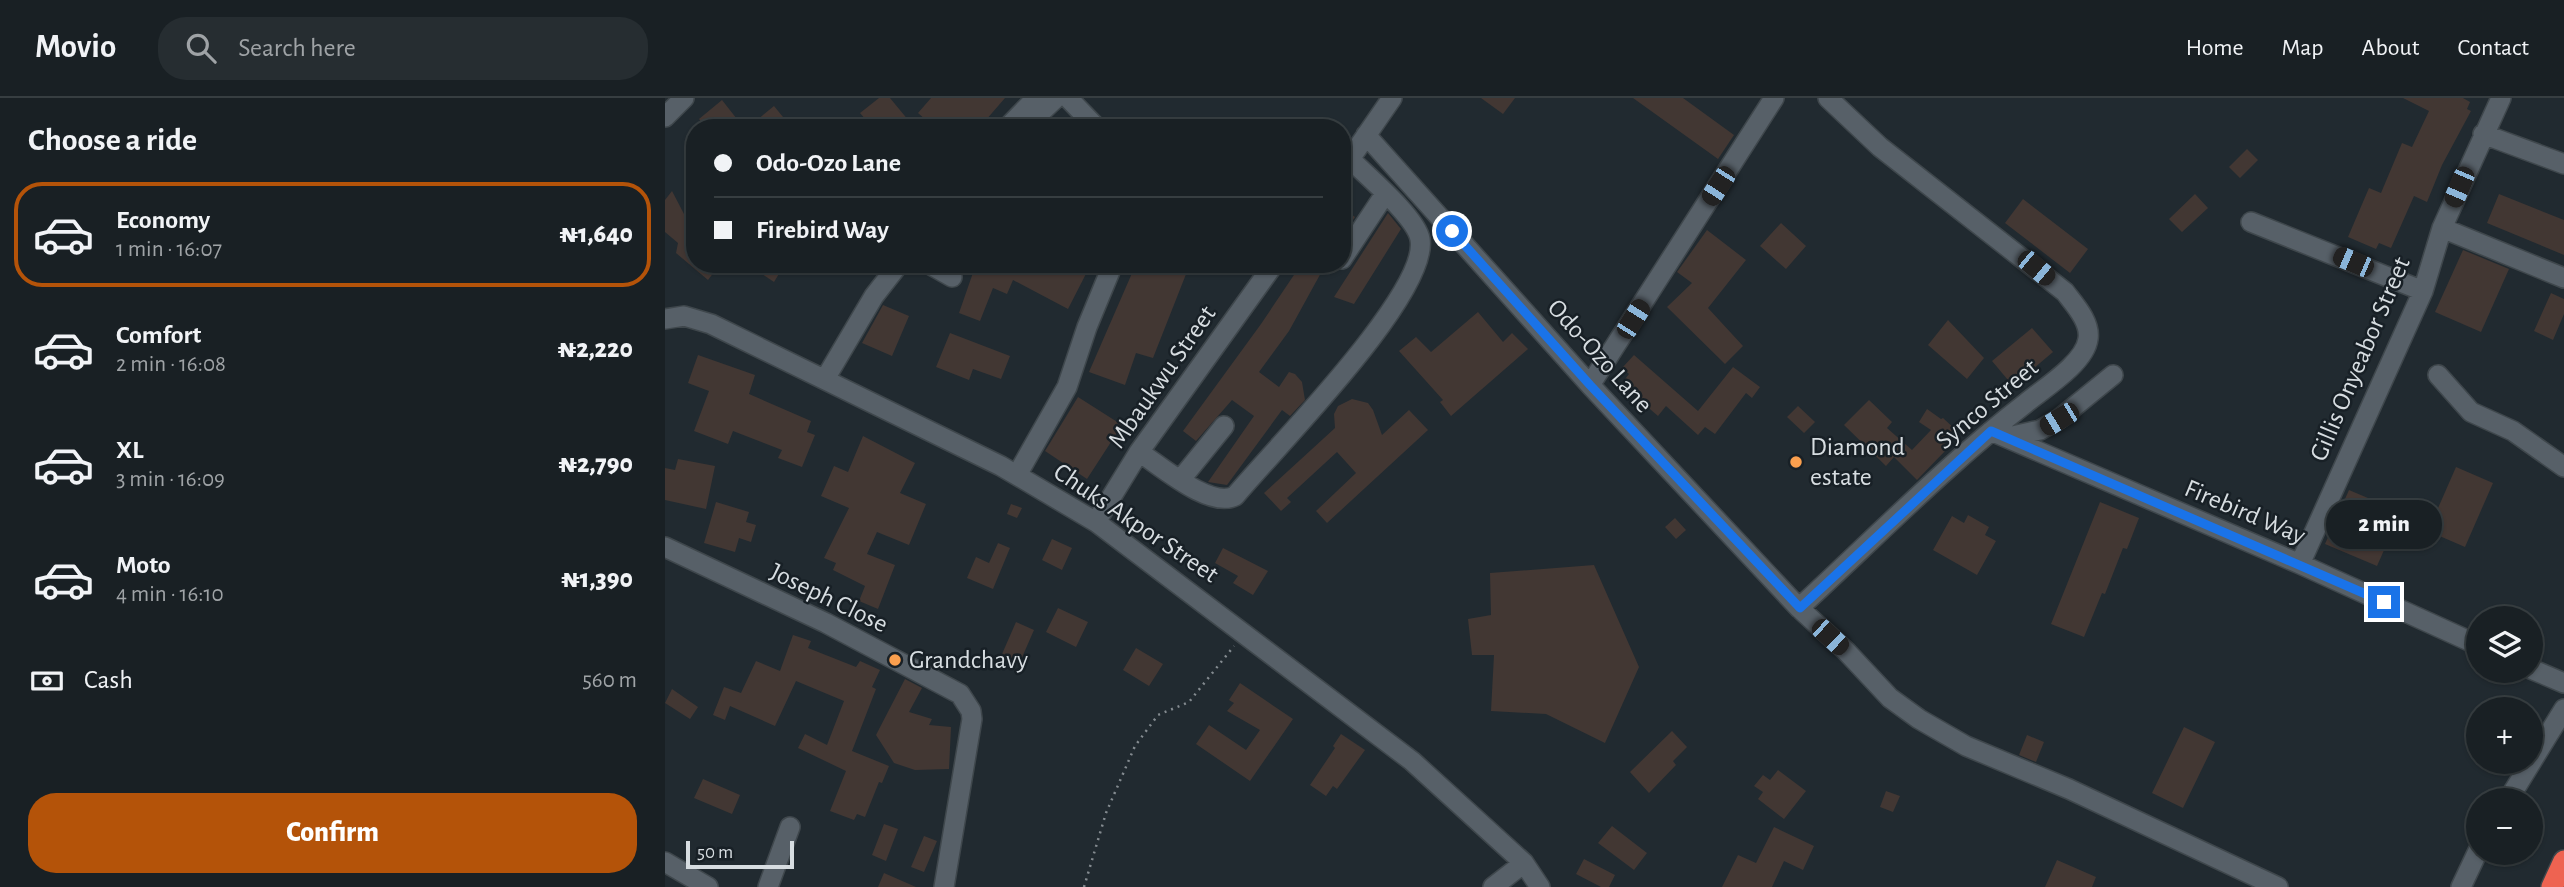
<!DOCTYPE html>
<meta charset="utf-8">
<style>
body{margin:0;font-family:"Alegreya Sans",sans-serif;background:#262d31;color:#f1f3f6;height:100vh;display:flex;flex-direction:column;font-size:26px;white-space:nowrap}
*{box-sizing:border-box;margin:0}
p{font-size:23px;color:#9fa3a6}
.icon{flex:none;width:38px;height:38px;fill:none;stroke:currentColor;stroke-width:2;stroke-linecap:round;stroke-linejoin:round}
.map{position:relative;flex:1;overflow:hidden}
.sheet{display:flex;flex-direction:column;background:#192024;width:665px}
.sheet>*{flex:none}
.top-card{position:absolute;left:21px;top:21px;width:665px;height:154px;border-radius:28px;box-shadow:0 2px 5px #0004,0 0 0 2px #373e41;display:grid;align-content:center;height:154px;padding:0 28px;background:#192024}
.buttons{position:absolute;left:1801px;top:508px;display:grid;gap:14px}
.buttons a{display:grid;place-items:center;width:77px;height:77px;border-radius:50%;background:#192024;box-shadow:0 2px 5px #0004,0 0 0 2px #373e41;font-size:35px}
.scale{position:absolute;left:21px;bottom:18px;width:108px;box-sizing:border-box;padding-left:7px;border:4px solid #d7dde1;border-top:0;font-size:19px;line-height:24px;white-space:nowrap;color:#d7dde1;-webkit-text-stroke:5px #182026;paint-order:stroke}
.end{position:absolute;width:32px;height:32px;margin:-16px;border:9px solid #1a73e8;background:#fff;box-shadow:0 0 0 4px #fff}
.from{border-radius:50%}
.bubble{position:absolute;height:49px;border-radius:24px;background:#192024;box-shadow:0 2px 5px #0004,0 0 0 2px #373e41;font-size:23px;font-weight:800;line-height:49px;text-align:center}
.car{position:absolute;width:21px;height:42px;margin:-21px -10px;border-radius:9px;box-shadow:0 0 5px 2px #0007;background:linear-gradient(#222 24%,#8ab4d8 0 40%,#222 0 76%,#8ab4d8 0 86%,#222 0)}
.top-card b{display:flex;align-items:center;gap:24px;height:66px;font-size:26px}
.top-card b+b{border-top:2px solid #373e41}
.top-card i{width:18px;height:18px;background:#f1f3f6}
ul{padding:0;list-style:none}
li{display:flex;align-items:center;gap:21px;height:105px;margin:0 14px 10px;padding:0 14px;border:4px solid transparent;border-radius:28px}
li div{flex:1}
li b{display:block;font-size:26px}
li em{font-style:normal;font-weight:800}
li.selected{border-color:#b45309}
li>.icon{width:63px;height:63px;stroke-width:1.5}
h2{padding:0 28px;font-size:32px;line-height:84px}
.pay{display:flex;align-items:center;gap:18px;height:77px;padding:0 28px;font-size:26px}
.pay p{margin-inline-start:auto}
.action{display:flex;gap:14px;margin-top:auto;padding:14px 28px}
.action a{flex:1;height:80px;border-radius:28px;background:#b45309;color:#fff;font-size:28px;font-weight:800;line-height:80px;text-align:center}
header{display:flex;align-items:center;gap:42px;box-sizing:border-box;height:98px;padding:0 35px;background:#192024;border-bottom:2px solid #373e41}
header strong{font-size:33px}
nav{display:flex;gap:38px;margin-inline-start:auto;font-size:24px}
.search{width:490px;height:63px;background:#262d31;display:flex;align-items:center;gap:18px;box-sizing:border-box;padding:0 24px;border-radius:28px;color:#9fa3a6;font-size:26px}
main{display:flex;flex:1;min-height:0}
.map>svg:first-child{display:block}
</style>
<header>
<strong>Movio</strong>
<div class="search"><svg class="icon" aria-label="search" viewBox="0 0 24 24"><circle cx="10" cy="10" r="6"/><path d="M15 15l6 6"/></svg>Search here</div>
<nav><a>Home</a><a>Map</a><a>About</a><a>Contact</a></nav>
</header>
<main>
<section class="sheet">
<h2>Choose a ride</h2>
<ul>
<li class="selected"><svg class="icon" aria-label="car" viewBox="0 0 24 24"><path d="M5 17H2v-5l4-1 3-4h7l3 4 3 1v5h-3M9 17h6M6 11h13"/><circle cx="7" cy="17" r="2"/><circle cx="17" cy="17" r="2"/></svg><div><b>Economy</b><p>1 min · 16:07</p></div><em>₦1,640</em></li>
<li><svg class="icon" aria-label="car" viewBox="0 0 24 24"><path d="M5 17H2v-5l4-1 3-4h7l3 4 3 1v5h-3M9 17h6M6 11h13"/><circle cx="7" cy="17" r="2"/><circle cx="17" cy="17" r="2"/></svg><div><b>Comfort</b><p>2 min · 16:08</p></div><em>₦2,220</em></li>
<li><svg class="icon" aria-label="car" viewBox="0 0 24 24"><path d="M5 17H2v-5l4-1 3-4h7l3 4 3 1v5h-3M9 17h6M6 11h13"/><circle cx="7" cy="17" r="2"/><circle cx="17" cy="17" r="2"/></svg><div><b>XL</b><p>3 min · 16:09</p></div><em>₦2,790</em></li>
<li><svg class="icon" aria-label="car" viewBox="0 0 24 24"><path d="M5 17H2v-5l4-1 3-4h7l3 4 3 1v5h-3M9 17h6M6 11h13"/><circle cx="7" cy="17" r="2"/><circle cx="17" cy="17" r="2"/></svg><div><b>Moto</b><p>4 min · 16:10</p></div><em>₦1,390</em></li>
</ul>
<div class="pay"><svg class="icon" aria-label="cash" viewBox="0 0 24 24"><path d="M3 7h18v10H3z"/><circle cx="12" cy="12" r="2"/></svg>Cash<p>560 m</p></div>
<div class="action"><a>Confirm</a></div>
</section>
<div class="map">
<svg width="1899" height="789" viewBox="0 0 1899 789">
<rect width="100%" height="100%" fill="#212a30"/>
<path fill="#423733" d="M214 0H225L244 23 237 30H208L195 15Z
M266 0H340L314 30H270L253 15Z
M816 0H850L838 16Z
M968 0H1018L1069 37 1053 61Z
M1738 0H1798L1805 4 1802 11 1806 13 1777 67 1762 104 1749 98 1726 150 1714 145 1711 151 1683 139 1704 90 1716 95 1737 45 1747 49 1764 13Z
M57 2 79 30H41L34 21Z
M109 8 127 30H82Z
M1582 51 1593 62 1575 80 1564 69Z
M7 93 30 137V166H45L49 174 43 182 11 155 13 145 0 134V102Z
M1530 96 1543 110 1517 134 1504 121Z
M1834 96 1899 122V157L1822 125Z
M1358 101 1423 151 1405 175 1340 125Z
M677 110 690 119 677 138Z
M723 115 736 131 689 206 669 199Z
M1116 125 1141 148 1121 171 1095 148Z
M1042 132 1081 162 1043 210 1078 248 1060 266 1002 209 1027 185 1012 174Z
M1798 152 1844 171 1816 234 1770 214Z
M82 166H120L109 184Z
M311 166H349L370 175 375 166H426L403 211 348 182 342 196 328 190 315 223 294 215Z
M471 166H525L488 260 471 255 460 287 424 274Z
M635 168 657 173 624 233 594 274 614 289 624 274 630 276 637 284 640 302 625 318 617 312 562 387 543 384 589 318 567 302 531 343 518 333 596 226Z
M1886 195 1899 201V216L1888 242 1869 233Z
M218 207 244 218 227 258 197 245Z
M813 214 838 244 847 235 863 251 786 318 775 304 778 302 734 253 751 239 766 254Z
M1283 222 1319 260 1302 281 1263 247Z
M1367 230 1388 254 1348 288 1327 263Z
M285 235 345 258 336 281 308 271 304 282 271 269Z
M33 257 90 277 84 296 146 323 142 334 150 337 137 369 113 360 117 352 68 333 63 346 29 333 44 293 23 285Z
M969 257 1033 313 1068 269 1095 289 1087 300 1081 295 1050 336 1040 329 1033 337 1001 308 993 318 956 286 964 276 957 270Z
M413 299 457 327 422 381 380 353Z
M687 301 703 305 708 312 717 337 744 312 763 332 662 425 651 413 691 375 672 354 622 400 626 404 616 413 599 395 670 330 669 316 673 308Z
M1204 302 1227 324 1222 330 1247 352 1266 332 1254 324 1262 311 1276 321 1278 320 1292 333 1277 348 1281 352 1252 382 1229 359 1221 368 1179 327Z
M1133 308 1150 324 1139 335 1122 319Z
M198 338 250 365 235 395 261 406 244 447 212 434 202 456 230 467 213 511 194 503 200 488 168 472 171 465 159 460 184 410 156 398 169 368 183 374Z
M13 361 50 368 41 411 0 402V370L10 372Z
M1791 369 1828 385 1800 449 1763 433Z
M1684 392 1736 414 1712 468 1660 446Z
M51 404 84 414 81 424 91 427 86 444 74 440 70 454 39 445Z
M1435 404 1474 420 1462 451 1458 450 1440 496 1437 495 1419 539 1386 526Z
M346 406 357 410 352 420 342 416Z
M1303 417 1324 429 1320 437 1331 443 1312 477 1268 452 1287 418 1299 425Z
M1010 420 1021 432 1011 441 1000 429Z
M387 441 407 450 397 472 377 462Z
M333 445 345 450 328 491 302 480 311 459 324 465Z
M558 450 603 473 588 497 568 485 573 478 550 465Z
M929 467 974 569 940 645 881 616 826 613 829 557H807L803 521 826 517 825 475Z
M393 510 423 524 411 549 381 534Z
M351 524 369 532 355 564 337 556Z
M128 537 146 543 143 550 191 569 195 563 215 572 207 589 211 591 187 653 224 668 217 685 214 684 200 719 192 716 189 722 165 713 181 673 133 650 140 636 162 647 179 603 131 583 110 628 65 608 60 622 48 617 59 589 76 595 91 563 115 573Z
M471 550 498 566 484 588 458 572Z
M240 581 257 590 244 614 267 621 264 627 286 629 284 671 250 672 229 665 211 637Z
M575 585 628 621 585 683 531 646 544 627 581 652 595 632 562 613 569 605 564 602Z
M7 591 33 609 25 621 0 605Z
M1519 629 1550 644 1518 710 1487 695Z
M1007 633 1022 649 1008 663 1011 667 984 695 965 674Z
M676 636 700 652 672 691 668 688 661 698 645 687 670 650 668 648Z
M1362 637 1379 644 1371 664 1354 657Z
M1113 672 1141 693 1119 721 1093 701 1098 694 1089 688 1098 677 1105 682Z
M38 681 75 697 67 716 29 700Z
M1221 693 1235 698 1228 714 1215 709Z
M219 726 233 731 221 763 207 757Z
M947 728 982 755 969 772 933 745Z
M1109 729 1149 748 1138 772 1119 763 1107 789H1057L1073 757 1091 765Z
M259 738 272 743 259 774 246 769Z
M919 761 950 777 944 789H936L911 776Z
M1392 762 1431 779 1427 789H1380Z
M219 775 251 789H213Z"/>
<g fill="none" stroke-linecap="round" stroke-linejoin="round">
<defs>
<path id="minor" d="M403 0 432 30
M0 19 19 0
M342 30 371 0
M359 30 391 0
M1818 36 1899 66
M701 37 925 287 1134 510 1181 553 1225 600 1254 621 1301 648 1404 691 1613 789
M678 71 727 0
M1586 124 1758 193
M1777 130 1899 180
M677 161 720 96
M264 166 287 179
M0 221 19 218 46 226 336 368 431 424 747 663 859 765 875 789
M1773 277 1806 314 1848 333 1899 369
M160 281 209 198 234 166
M925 287 1109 0
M1326 333 1635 466 1813 547
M1343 339 1375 332 1394 321 1448 277
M474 354C496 368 545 411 570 398 607 353 765 195 755 141 751 119 702 78 685 61
M352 377 402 289 422 229 448 166
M516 381 559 328
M431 424 474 354 609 166
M0 449 161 525 295 596 306 613 307 621 279 789
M1635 466 1758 193 1777 130 1836 0
M1134 510C1209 441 1281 367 1361 305 1378 291 1420 265 1423 241 1426 224 1409 206 1400 194L1215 49 1163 0
M1866 571 1899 585
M1843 702 1899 611
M0 764 43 789
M103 789 125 729
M828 789 859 765
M1796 789 1813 753"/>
<path id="highway" d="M1887 789 1899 763"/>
</defs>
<use href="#minor" stroke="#3f474c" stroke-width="22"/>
<use href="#highway" stroke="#3f474c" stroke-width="24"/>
<path stroke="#848b90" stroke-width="2.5" stroke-dasharray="2 5" stroke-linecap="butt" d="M419 789 441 715 470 648 493 617 524 604 569 548"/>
<use href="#minor" stroke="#576068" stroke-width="19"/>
<use href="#highway" stroke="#ee6351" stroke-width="21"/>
</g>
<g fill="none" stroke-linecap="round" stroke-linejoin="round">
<path stroke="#1a73e8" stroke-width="9" d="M787 133 925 287 1135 510 1326 333 1719 504"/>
</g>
<g fill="#fa9f4e" stroke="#182026" stroke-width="2.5">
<circle cx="1131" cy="364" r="7"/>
<circle cx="230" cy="562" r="7"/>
</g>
<g text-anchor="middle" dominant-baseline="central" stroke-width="5" stroke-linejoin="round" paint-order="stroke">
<g font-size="26" fill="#d7dde1" stroke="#182026">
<text transform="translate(935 258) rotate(48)">Odo-Ozo Lane</text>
<text transform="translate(1695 261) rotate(-67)">Gillis Onyeabor Street</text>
<text transform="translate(497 279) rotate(-55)">Mbaukwu Street</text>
<text transform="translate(1322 306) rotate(-40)">Synco Street</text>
<text transform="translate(1580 414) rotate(23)">Firebird Way</text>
<text transform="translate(471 425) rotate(34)">Chuks Akpor Street</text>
<text transform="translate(164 500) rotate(26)">Joseph Close</text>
</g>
<g font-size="26" fill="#d7dde1" stroke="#182026" text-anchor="start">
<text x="1145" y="349">Diamond<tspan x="1145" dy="30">estate</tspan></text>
<text x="244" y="562">Grandchavy</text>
</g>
</g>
</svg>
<div class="buttons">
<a><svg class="icon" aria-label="layers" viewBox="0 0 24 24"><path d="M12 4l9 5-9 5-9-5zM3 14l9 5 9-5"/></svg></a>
<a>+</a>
<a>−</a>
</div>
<div class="scale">50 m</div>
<i class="end from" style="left:787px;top:133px"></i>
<i class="end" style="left:1719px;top:504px"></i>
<div class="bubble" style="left:1661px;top:402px;width:116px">2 min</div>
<i class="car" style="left:1053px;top:88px;rotate:213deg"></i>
<i class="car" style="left:1794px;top:89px;rotate:203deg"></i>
<i class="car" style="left:1688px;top:164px;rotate:293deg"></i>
<i class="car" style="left:1371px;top:170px;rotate:130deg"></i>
<i class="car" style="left:968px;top:221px;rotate:32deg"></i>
<i class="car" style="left:1394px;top:321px;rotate:239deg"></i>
<i class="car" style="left:1165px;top:539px;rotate:133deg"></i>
<div class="top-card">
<b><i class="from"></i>Odo-Ozo Lane</b>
<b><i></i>Firebird Way</b>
</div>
</div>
</main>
